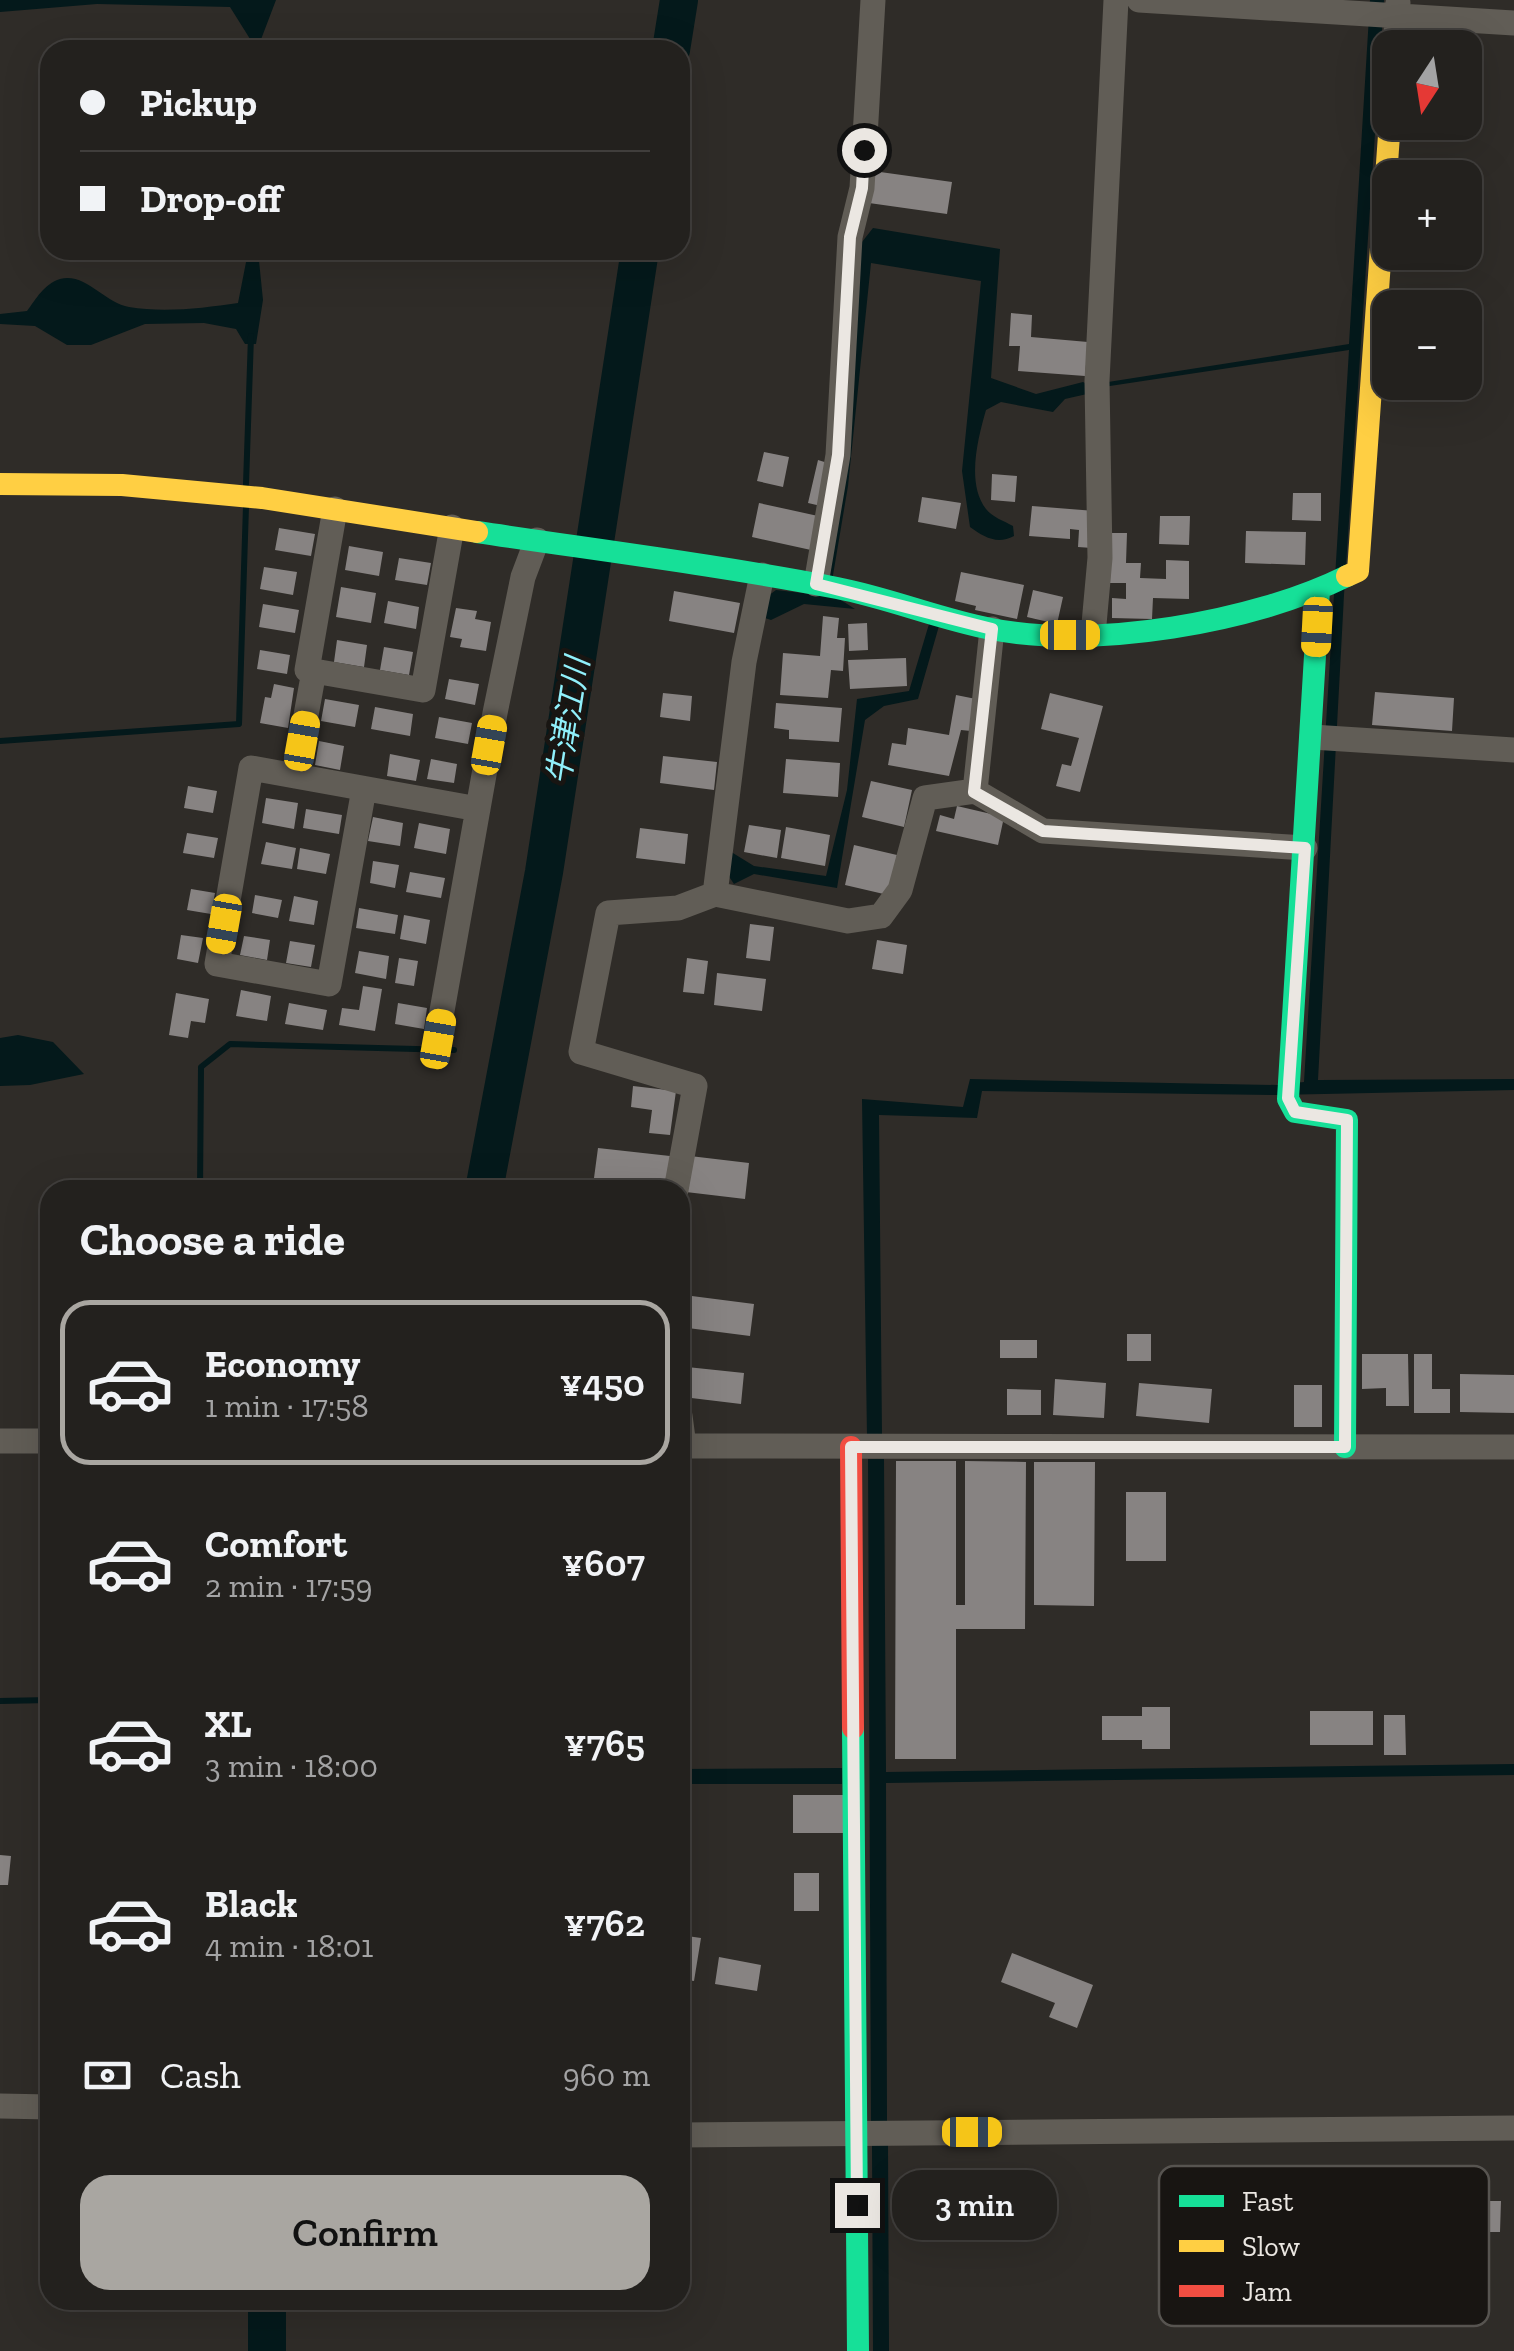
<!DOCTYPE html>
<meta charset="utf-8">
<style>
body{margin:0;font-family:"Zilla Slab","Noto Sans JP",serif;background:#2b2927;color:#f1f3f6;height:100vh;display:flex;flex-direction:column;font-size:38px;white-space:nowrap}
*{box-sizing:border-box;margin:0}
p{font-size:32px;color:#a3a3a4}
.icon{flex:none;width:55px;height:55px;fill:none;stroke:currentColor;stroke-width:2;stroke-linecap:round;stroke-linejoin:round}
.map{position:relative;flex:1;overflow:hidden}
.side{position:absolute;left:40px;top:1180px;width:650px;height:1130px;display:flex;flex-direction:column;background:#23211e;border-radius:30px;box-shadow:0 10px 40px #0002,0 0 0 2px #403e3c}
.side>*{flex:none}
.hud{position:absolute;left:40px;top:40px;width:650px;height:220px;border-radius:30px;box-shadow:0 10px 40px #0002,0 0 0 2px #403e3c;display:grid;align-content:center;height:220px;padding:0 40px;background:#23211e}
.needle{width:65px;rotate:192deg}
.buttons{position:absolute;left:1372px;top:30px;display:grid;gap:20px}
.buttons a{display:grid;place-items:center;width:110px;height:110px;border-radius:20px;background:#23211e;box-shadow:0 10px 40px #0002,0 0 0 2px #403e3c;font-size:50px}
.end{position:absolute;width:45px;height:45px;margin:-22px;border:12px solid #ebe7e2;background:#111;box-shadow:0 0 0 5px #111}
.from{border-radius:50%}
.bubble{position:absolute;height:70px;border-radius:30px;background:#23211e;box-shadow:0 10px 40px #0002,0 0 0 2px #403e3c;font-size:32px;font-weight:600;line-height:70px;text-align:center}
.car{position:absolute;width:30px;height:60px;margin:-30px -15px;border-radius:12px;box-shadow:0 0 8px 2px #0007;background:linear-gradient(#f5c518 24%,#345 0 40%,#f5c518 0 76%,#345 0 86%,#f5c518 0)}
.hud b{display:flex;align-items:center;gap:35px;height:95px;font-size:38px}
.hud b+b{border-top:2px solid #403e3c}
.hud i{width:25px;height:25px;background:#f1f3f6}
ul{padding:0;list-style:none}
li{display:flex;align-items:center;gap:30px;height:165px;margin:0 20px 15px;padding:0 20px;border:5px solid transparent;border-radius:30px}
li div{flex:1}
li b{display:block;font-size:38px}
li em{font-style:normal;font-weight:600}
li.selected{border-color:#a9a6a1}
li>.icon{width:90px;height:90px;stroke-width:1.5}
h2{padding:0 40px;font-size:45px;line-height:120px}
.pay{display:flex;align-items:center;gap:25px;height:110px;padding:0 40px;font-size:38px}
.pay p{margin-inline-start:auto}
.action{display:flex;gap:20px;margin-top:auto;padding:20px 40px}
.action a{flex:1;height:115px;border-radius:30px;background:#a9a6a1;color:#111;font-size:40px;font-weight:600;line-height:115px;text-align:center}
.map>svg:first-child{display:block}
</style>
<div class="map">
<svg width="1514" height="2351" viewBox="0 0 1514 2351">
<rect width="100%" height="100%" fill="#2f2c28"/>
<path fill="#04191b" d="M0 0H276L257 50 230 7 97 4 0 12Z
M1370 0H1384L1344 595 1318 1080 1514 1079V1090L1276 1095 982 1091 977 1118 879 1115 882 1436H867L862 1099 963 1107 970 1079 1278 1085 1304 1082 1349 350 1090 389 1087 394 1065 399 1053 412 1001 402 986 410C978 438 966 483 986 509 992 517 1004 521 1013 526L1014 536C997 545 984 537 970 527L962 471 981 281 871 263 848 486 830 593 855 609 804 604 771 620 765 618 768 596 776 590 820 595 862 242 873 228 1000 249 991 378 1036 394 1083 382 1089 385 1349 344Z
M258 251 263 300 256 344H245L236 329 204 323 145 324 91 345H67L35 326 0 324V314L27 311C36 299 44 284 60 279 85 272 105 303 129 307 164 313 204 308 238 303L248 252Z
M929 624 939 626 918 699 884 706 865 720 837 888 754 874 734 884 726 872 728 850 754 866 826 876 847 790 857 699 909 691Z
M18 1035 53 1042 84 1074 30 1085 0 1086V1038Z
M868 1459H884L886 1772 1514 1764V1775L886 1783 887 2125H871Z
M842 1768V1784H680V1769Z
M872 2145H888L889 2351H873Z"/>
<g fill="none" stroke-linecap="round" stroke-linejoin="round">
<path stroke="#04191b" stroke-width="6" d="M246 484 251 336
M0 741 239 724 246 506
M200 1190 201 1067 230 1044 454 1050
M0 1701 50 1700"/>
<path stroke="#04191b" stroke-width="38" d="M671 50 679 0
M484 1190 544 872 640 250
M267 2300V2351"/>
</g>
<path fill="#878382" d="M873 171 952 182 947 214 869 203Z
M1011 313 1032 315 1031 337 1088 342 1085 376 1018 371 1020 346H1009Z
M764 452 789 457 783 487 757 481Z
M818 460 831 464 821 506 808 503Z
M992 474 1017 476 1015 502 991 500Z
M1293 493H1321V521L1292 520Z
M922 497 961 503 956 529 918 522Z
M759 503 818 516 811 550 752 537Z
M1032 506 1095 511 1092 548 1078 547 1079 530 1070 529V539L1029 536Z
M1160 516H1190L1189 545 1159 544Z
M279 528 315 534 311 556 275 550Z
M1246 531 1306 532 1305 565 1245 563Z
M1111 533H1127L1126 563H1141L1140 578 1166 579V560L1189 561V599L1153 598 1152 619 1112 618V598L1126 599V583H1110Z
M349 546 383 552 379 576 345 570Z
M399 558 431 563 427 585 395 580Z
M264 567 297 572 293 595 260 589Z
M961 572 1024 585 1017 619 975 610 976 606 955 601Z
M341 587 376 593 371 623 336 617Z
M1033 590 1063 597 1057 624 1027 617Z
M674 591 740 603 734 633 669 621Z
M388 601 419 607 416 629 384 623Z
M263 604 299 610 295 633 259 627Z
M456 608 477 611 475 619 491 622 486 651 460 647 462 639 450 637Z
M823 616 839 618 837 638H845L843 671 831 670 828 698 780 695 783 653 820 656Z
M867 623 868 650 849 651 848 624Z
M337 640 367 645 364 667 334 662Z
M384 647 413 652 409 675 380 670Z
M260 650 290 655 287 674 257 669Z
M906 658 907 686 850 689 848 660Z
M449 679 479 684 475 705 445 699Z
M274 684 294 688 288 728 260 723 265 697 271 698Z
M1375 692 1454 698 1452 731 1372 725Z
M663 693 692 696 690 721 660 717Z
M1050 693 1103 706 1080 792 1056 786 1062 764 1071 766 1079 738 1041 729Z
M956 695 976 699 971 731 961 730 949 776 888 765 892 743 906 745 908 728 949 735Z
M325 699 359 705 355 727 321 721Z
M776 703 842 708 839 742 789 739V730L774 728Z
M375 707 413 714 410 736 371 729Z
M439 717 472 723 468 744 435 738Z
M319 741 344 746 340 770 315 765Z
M390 754 420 760 416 781 387 776Z
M663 756 717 762 714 790 660 783Z
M431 759 457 764 454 783 427 779Z
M786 759 840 763 838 797 783 793Z
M871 781 912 790 904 827 862 817Z
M188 786 217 791 213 813 184 808Z
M266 798 298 803 294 829 262 823Z
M957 806 1004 817 998 845 936 831 940 815 954 819Z
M306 809 342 815 339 834 303 828Z
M373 817 403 823 400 846 368 841Z
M419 823 450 829 446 854 414 848Z
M749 825 781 830 777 858 744 852Z
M786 827 830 835 825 866 781 858Z
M640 828 688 834 685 864 636 858Z
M187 833 218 838 214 858 183 853Z
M266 842 296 848 292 869 261 864Z
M854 845 897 855 888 895 845 885Z
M300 848 330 854 326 874 297 869Z
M373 861 399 865 395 888 370 883Z
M410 872 445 878 441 898 406 892Z
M191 889 215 893 211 914 187 910Z
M255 895 282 900 278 918 252 913Z
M294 896 318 901 314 925 289 921Z
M359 908 398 915 395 934 356 928Z
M404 915 430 920 426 944 400 939Z
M750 924 774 927 770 961 746 958Z
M181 935 203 938 198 963 177 959Z
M244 936 270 940 267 960 240 955Z
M877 940 907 945 903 974 872 969Z
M290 941 315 945 311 967 286 963Z
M359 951 389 956 386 979 355 973Z
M399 958 418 961 414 986 395 983Z
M687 958 708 961 704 994 683 992Z
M717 973 766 979 762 1011 714 1005Z
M363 986 382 989 375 1031 339 1025 342 1008 359 1010Z
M241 990 271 996 267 1021 236 1016Z
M176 993 209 999 205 1023 191 1021 188 1038 169 1035Z
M289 1003 327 1010 323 1030 285 1024Z
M398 1003 427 1008 424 1029 395 1024Z
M633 1086 676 1091 670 1135 649 1133 652 1110 631 1107Z
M598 1148 670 1156 666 1190H616L617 1181 594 1178Z
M690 1156 749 1163 745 1199 686 1192Z
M684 1295 754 1304 750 1336 680 1327Z
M1127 1334H1151V1361H1127Z
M1000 1340H1037V1358H1000Z
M1362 1354H1408L1409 1406H1386V1388L1362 1389Z
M1414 1354H1432V1389H1450V1413H1414Z
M687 1367 744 1373 741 1404 683 1397Z
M1460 1374 1514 1375V1413L1460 1412Z
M1055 1379 1106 1383 1104 1418 1053 1415Z
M1139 1383 1212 1389 1209 1423 1136 1416Z
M1294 1385H1322V1427H1294Z
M1007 1389 1041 1390V1415H1007Z
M896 1461H956V1605H965V1461L1026 1462 1025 1629H956V1759H895Z
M1034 1462H1095L1094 1606 1034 1605Z
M1126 1492H1166V1561H1126Z
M1142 1707H1170V1749H1142V1740H1102V1716H1142Z
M1310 1711H1373V1745H1310Z
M1384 1715H1405L1406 1755H1384Z
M793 1795H844L843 1833H793Z
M0 1855 11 1856 8 1885H0Z
M794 1873H819V1911H794Z
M680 1935 701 1938 694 1981 680 1979Z
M1012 1953 1093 1985 1077 2028 1049 2017 1055 2003 1001 1982Z
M719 1957 761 1965 757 1991 715 1984Z
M1465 2201H1501L1500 2232H1465Z"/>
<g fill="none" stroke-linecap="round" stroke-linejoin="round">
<path stroke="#615d56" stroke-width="25" d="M1139 0 1514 23
M1395 48 1398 3
M816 584 838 455 850 237 862 188 873 0
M992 629 975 791 1043 831 1305 848
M1093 635 1100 558 1097 381 1116 0
M314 671 423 690 452 527
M1312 737 1514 750
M295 776 314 671 307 670 335 509
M364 789 329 984 217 964 251 768 478 809
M715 894 848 921 881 916 900 890 925 798 975 791
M437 1039 495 713 523 577 537 540
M676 1190 695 1086 581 1052 608 913 678 908 715 894 744 662 762 575
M680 1416 684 1446
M0 1441H50
M680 1446 1514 1447
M0 2106 50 2107
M680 2135 1514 2128"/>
<path stroke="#16e098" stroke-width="22" d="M477 532C597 550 718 565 837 588 889 598 939 619 991 629 1095 649 1252 623 1347 576
M1319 590 1288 1099 1295 1112 1347 1120 1345 1447
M853 1728 858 2351"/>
<path stroke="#ffcf43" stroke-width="22" d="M0 484 122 485 262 498 477 532
M1347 576 1358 571 1390 121"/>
<path stroke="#f24e42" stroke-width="22" d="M851 1447 853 1728"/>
</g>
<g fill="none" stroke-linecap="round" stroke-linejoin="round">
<path stroke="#ebe7e2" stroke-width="12" d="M857 2205 851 1447H1345L1347 1120 1295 1112 1288 1098 1305 848 1043 831 974 792 992 629 816 584 838 455 850 237 862 188 864 150"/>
</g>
<g text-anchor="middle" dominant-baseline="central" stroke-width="10" stroke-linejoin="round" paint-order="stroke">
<g font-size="32" font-style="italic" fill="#90f0fb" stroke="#181512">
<text transform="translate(568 721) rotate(-81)">牛津江川</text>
</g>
</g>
<rect x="1159" y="2166" width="330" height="160" rx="15" fill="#181512" stroke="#575450" stroke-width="2.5"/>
<rect x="1179" y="2195" width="45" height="12" fill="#16e098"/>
<rect x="1179" y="2240" width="45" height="12" fill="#ffcf43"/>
<rect x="1179" y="2285" width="45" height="12" fill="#f24e42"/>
<g font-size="28" fill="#ebe7e2">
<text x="1242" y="2211">Fast</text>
<text x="1242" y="2256">Slow</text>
<text x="1242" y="2301">Jam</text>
</g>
</svg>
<div class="buttons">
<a><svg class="needle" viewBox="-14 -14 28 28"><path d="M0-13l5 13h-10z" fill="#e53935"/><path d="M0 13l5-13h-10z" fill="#a3a3a4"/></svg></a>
<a>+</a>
<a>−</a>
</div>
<i class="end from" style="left:864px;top:150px"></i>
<i class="end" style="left:857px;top:2205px"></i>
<div class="bubble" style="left:892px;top:2170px;width:165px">3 min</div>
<i class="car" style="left:1317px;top:627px;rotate:183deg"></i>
<i class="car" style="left:1070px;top:635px;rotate:90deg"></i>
<i class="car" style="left:302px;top:741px;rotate:10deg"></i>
<i class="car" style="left:489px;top:745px;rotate:10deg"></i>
<i class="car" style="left:224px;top:924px;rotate:190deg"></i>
<i class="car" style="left:438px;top:1039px;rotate:10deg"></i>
<i class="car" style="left:972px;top:2132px;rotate:90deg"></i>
<div class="hud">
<b><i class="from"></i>Pickup</b>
<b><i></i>Drop-off</b>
</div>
<section class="side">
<h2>Choose a ride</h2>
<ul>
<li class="selected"><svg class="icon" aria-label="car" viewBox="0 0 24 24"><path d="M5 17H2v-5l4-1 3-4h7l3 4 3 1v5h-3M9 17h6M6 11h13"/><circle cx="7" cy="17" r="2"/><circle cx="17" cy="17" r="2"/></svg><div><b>Economy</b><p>1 min · 17:58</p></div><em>¥450</em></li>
<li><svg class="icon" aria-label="car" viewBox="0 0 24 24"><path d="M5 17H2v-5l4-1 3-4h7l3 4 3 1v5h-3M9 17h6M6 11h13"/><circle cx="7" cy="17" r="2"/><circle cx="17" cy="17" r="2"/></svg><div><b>Comfort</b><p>2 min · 17:59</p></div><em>¥607</em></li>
<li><svg class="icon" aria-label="car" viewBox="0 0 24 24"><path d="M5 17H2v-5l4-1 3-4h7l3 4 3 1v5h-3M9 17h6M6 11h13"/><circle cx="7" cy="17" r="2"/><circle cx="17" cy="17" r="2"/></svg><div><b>XL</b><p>3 min · 18:00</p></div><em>¥765</em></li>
<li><svg class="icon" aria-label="car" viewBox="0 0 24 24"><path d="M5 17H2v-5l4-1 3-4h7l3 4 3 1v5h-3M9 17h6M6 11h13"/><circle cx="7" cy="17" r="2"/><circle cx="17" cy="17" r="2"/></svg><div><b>Black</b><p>4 min · 18:01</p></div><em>¥762</em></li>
</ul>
<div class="pay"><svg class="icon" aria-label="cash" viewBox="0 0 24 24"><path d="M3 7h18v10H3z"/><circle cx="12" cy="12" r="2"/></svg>Cash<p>960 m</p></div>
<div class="action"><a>Confirm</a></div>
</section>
</div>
